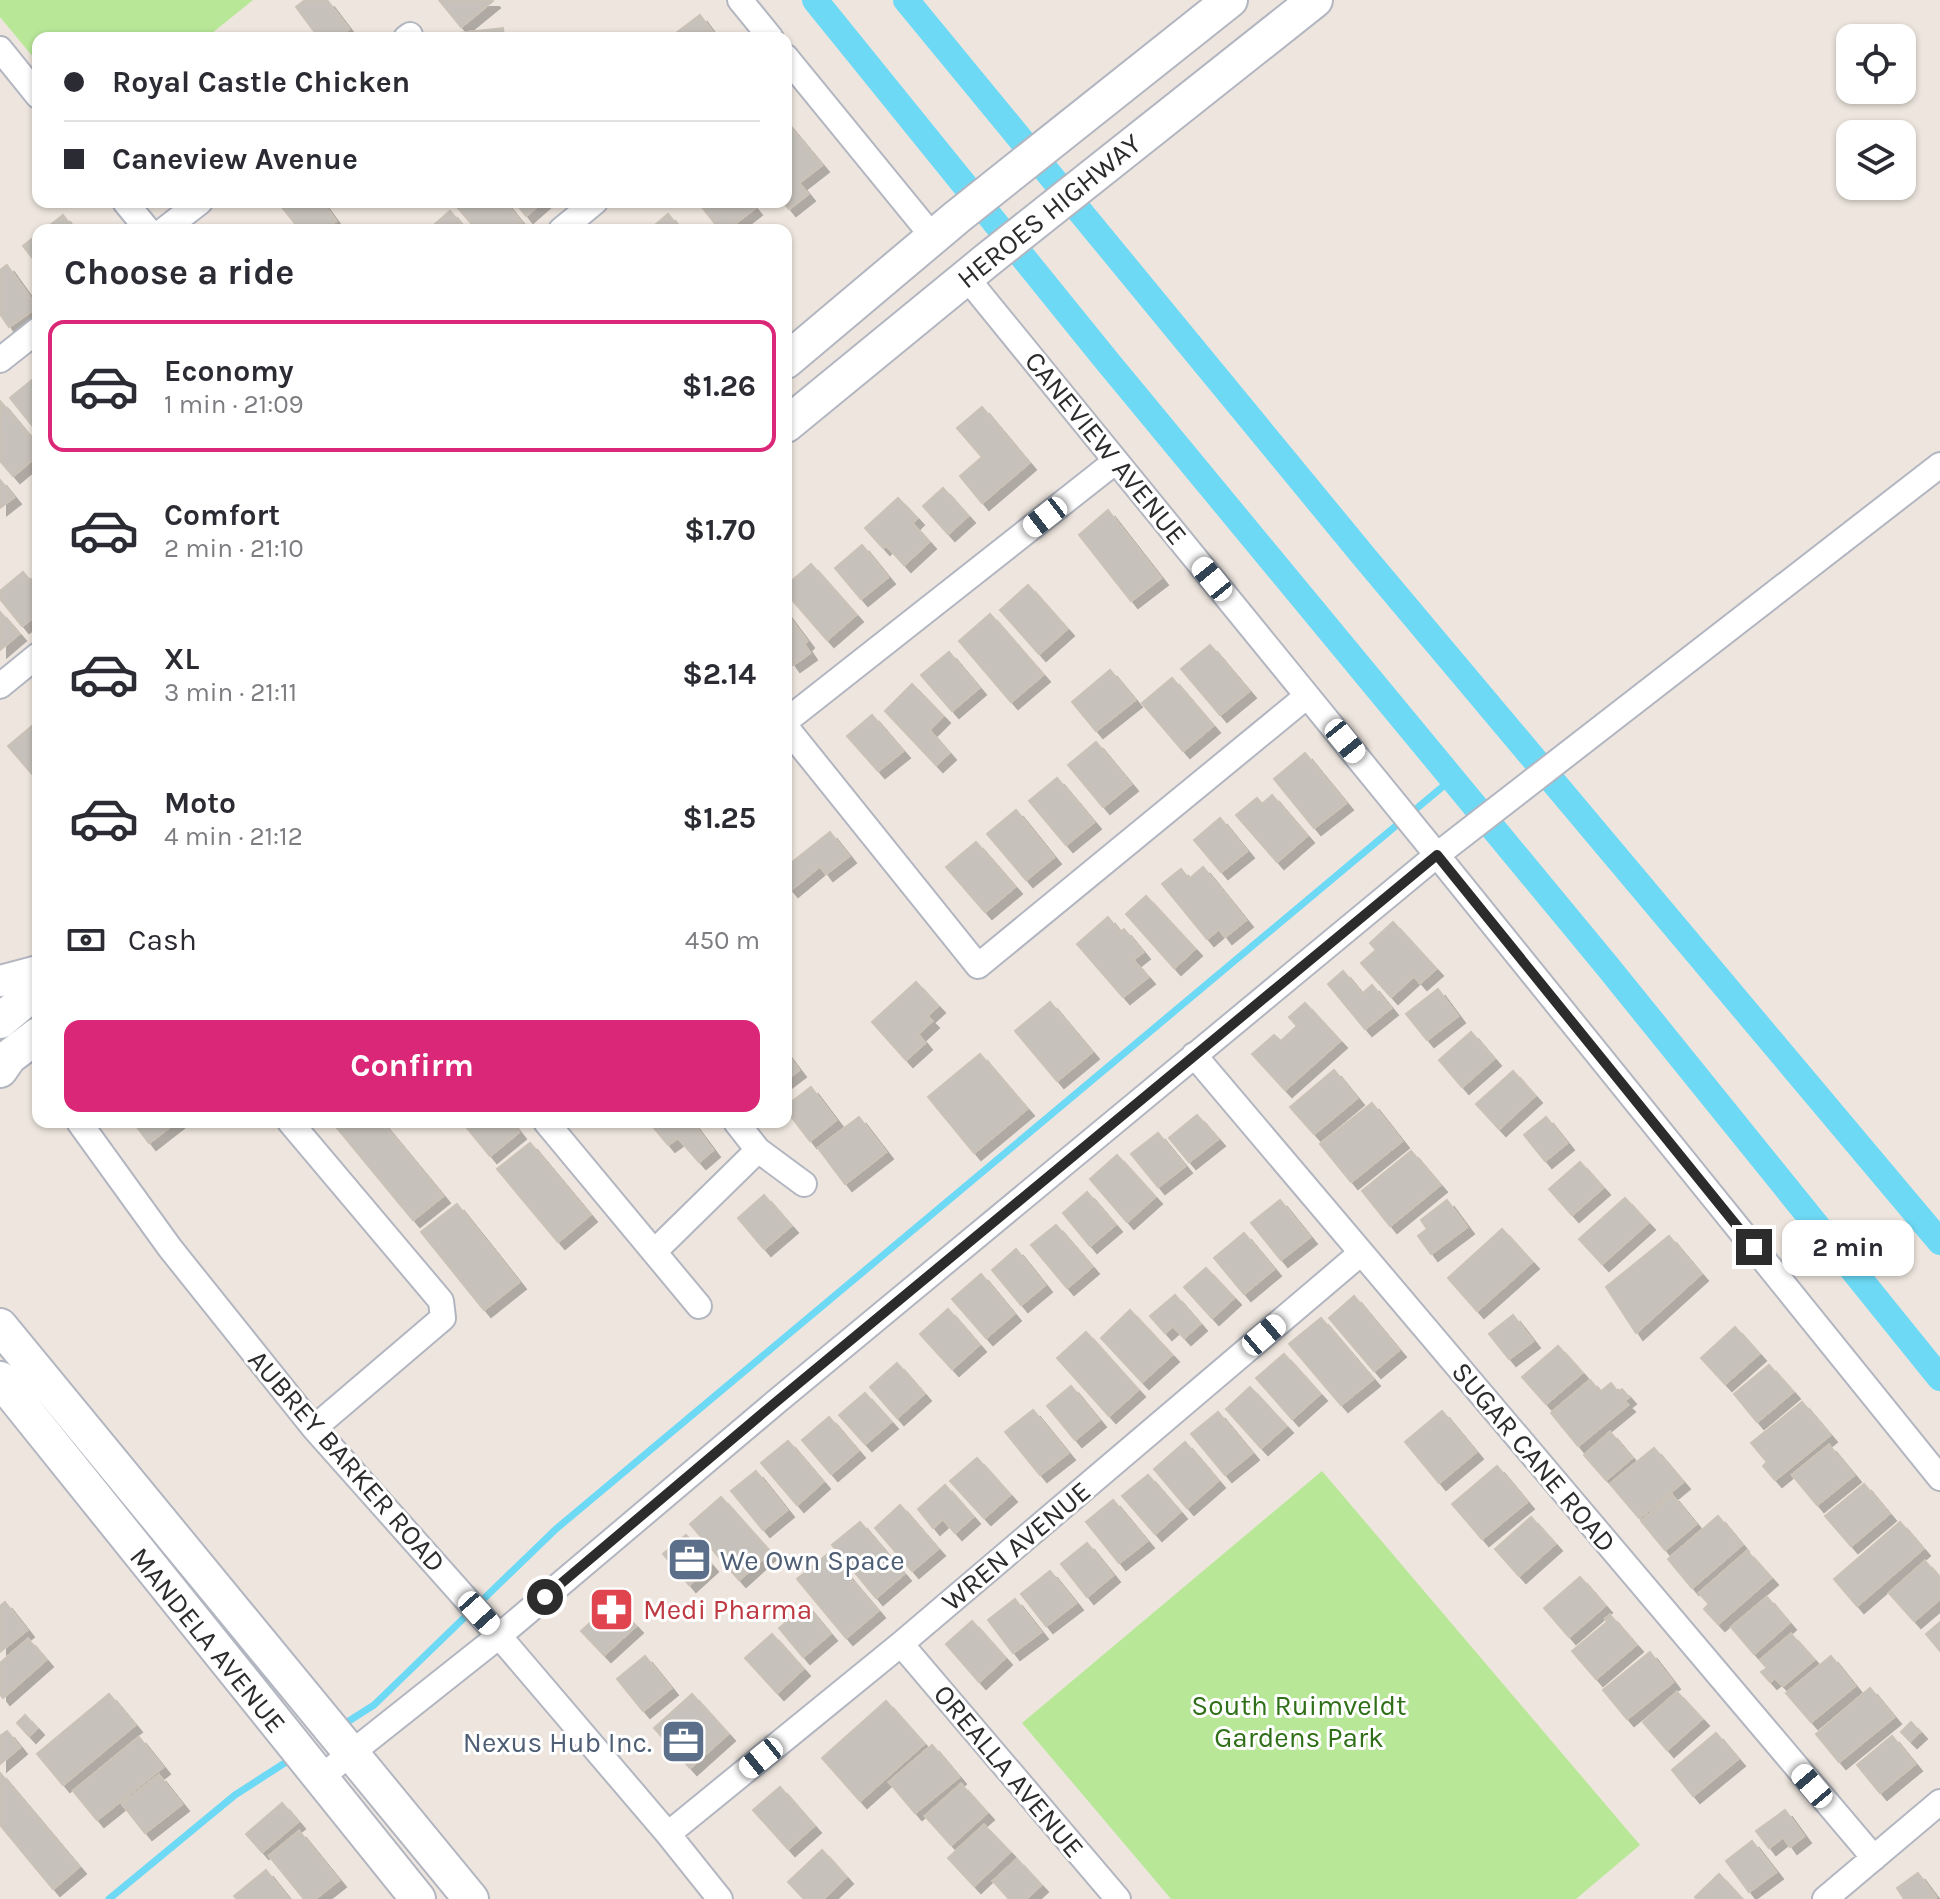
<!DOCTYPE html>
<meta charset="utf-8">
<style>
body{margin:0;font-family:Karla,sans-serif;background:#f2f2f3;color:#2b2b33;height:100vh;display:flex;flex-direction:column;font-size:30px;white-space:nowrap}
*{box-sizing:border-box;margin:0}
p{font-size:26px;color:#7c7c81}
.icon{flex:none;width:44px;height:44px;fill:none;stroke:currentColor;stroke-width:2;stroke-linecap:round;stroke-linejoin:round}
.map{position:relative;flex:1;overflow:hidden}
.panel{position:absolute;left:32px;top:224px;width:760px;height:904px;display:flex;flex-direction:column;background:#fff;border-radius:16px;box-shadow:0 2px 6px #0004}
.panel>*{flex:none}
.top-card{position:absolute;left:32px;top:32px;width:760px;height:176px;border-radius:16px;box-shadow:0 2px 6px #0004;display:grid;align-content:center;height:176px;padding:0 32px;background:#fff}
.fabs{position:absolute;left:1836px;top:24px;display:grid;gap:16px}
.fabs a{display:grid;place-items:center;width:80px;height:80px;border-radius:16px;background:#fff;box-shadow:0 2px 6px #0004;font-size:40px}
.end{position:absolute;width:36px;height:36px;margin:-18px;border:10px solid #2c2c2c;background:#fff;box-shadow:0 0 0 4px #fff}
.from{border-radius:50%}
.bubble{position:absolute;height:56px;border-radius:16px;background:#fff;box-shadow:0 2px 6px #0004;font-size:26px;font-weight:700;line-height:56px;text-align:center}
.car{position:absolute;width:24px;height:48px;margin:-24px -12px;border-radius:10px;box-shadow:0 0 6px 2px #0007;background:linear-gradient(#fff 24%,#345 0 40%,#fff 0 76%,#345 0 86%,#fff 0)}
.top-card b{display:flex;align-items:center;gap:28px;height:76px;font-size:30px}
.top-card b+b{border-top:2px solid #e1e1e2}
.top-card i{width:20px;height:20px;background:#2b2b33}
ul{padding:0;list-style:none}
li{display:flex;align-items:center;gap:24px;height:132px;margin:0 16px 12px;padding:0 16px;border:4px solid transparent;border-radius:16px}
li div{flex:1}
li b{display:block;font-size:30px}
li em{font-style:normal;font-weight:700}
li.current{border-color:#db2777}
li>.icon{width:72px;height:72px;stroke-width:1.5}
h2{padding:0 32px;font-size:36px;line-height:96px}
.pay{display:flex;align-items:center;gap:20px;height:88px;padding:0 32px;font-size:30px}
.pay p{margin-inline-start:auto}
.primary-button{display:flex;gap:16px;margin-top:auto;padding:16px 32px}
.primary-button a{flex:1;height:92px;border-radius:16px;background:#db2777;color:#fff;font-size:32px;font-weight:700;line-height:92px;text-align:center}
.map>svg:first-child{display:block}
</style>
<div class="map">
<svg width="1940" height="1899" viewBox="0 0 1940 1899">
<defs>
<filter id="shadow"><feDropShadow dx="7" dy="7" stdDeviation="0" flood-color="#0004"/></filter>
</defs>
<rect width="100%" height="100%" fill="#eee6de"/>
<path fill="#b8e798" d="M0 0H253L206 38H38V63L0 17Z
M1322 1471 1640 1845 1576 1899H1171L1022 1723Z"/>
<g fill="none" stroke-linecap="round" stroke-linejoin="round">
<path stroke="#6dd9f5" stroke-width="7" d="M341 1726 374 1705 556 1529 1453 778
M109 1899 235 1795 294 1757"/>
<path stroke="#6dd9f5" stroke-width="26" d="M815 0 1107 361 1608 967 1940 1378
M906 0 1366 559 1940 1242"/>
</g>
<path fill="#c6c1ba" stroke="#cac2b7" stroke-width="2" filter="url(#shadow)" d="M305 0H327L349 29 337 38H319L296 7Z
M439 0H492L493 1 461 27Z
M700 15 717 38H673L672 36Z
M503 28 504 38H459L458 33Z
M786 122 822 165 799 183 808 194 789 209 783 202H786Z
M278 202H322L336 221 325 230H300Z
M463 202H505L522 223 513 230H477L457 207Z
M515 202H542L526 216Z
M698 202H750L755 208 727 230H720Z
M450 211 466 230H428Z
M668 214 681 230H649Z
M63 215 75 230H44Z
M38 234V265L23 246Z
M7 265 37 307 9 327 0 314V270Z
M38 375V433L10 398Z
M1 402 38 446V455L13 476 0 461Z
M982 407 1029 463 982 503 960 476 982 457 957 428Z
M0 480 14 497 0 508Z
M943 488 968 516 948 534 923 506Z
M898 498 917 518 912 523 929 542 904 565 886 545 883 548 865 528Z
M1108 510 1161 578 1131 601 1079 535Z
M862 545 888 577 861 599 835 568Z
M811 564 856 615 827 640 786 593V586Z
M23 572 38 590V614L22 626 0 599V591Z
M1028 585 1067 629 1039 654 1000 610Z
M0 612 19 634 0 650Z
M786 613 807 641 804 644 810 653 793 665 786 655Z
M990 614 1043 675 1011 702 959 641Z
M1210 645 1249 691 1220 715 1181 669Z
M949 652 979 688 952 711 921 675Z
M1110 670 1135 700 1096 731 1072 702Z
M1172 678 1213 726 1183 751 1142 703Z
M912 684 943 716 929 730 949 753 936 765 885 711Z
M872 715 903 751 878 771 847 736Z
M38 721V781L8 746Z
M1096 742 1131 784 1103 807 1068 765Z
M1305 753 1346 803 1314 828 1274 779Z
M1057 778 1094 822 1066 845 1029 801Z
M1272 795 1307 836 1277 862 1236 815 1257 798 1262 804Z
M1016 810 1054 857 1026 880 987 834Z
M1220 818 1247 851 1221 872 1194 840Z
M830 832 849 856 826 874 820 866 791 890 786 884V867Z
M976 842 1015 887 985 912 946 867Z
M1203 867 1246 920 1225 937 1219 929 1207 939 1162 884 1181 869 1189 879Z
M1146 896 1195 949 1174 968 1126 914Z
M1108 917 1120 932 1124 929 1143 952 1133 960 1148 977 1123 997 1077 944Z
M1393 922 1436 969 1420 983 1414 976 1391 997 1361 963 1376 950 1370 943Z
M1343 971 1362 994 1372 985 1391 1008 1365 1029 1328 984Z
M916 982 938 1006 927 1016 932 1021 918 1034 925 1043 906 1060 872 1022Z
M1438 989 1458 1016 1427 1040 1406 1014Z
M1050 1002 1092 1052 1057 1081 1015 1031Z
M1305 1003 1340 1041 1285 1090 1252 1054 1274 1035 1281 1041 1297 1026 1289 1017Z
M1471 1032 1494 1059 1462 1087 1439 1060Z
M786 1053 799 1070 786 1080Z
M980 1054 1027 1109 974 1153 928 1097Z
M1334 1070 1357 1098 1314 1134 1290 1107Z
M1513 1071 1535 1096 1499 1129 1476 1104Z
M811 1087 836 1120 810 1141 786 1110V1106Z
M1372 1103 1402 1141 1351 1182 1320 1144Z
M1197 1115 1218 1139 1189 1162 1169 1138Z
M859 1117 886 1152 845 1184 818 1148Z
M1546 1117 1567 1143 1545 1161 1524 1135Z
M133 1122H176L149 1143Z
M332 1122H382L443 1196 413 1220Z
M462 1122H511L519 1132 490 1156Z
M649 1122H692L713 1150 699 1162 678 1138 668 1145Z
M1158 1133 1185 1166 1158 1187 1131 1154Z
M530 1143 590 1215 558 1242 497 1169Z
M1411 1151 1440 1185 1390 1226 1362 1191Z
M1117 1155 1155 1197 1127 1222 1090 1179Z
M1580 1162 1603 1188 1572 1215 1549 1189Z
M1087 1192 1115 1225 1090 1246 1063 1213Z
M764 1195 791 1226 764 1249 738 1218Z
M1625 1198 1648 1223 1602 1264 1579 1239Z
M1280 1200 1310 1237 1281 1260 1251 1223Z
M1447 1200 1467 1227 1431 1254 1418 1236 1427 1229 1421 1220Z
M457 1204 519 1282 484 1310 421 1232Z
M1056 1225 1092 1267 1067 1288 1031 1245Z
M1502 1229 1532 1262 1477 1311 1448 1278Z
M1244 1233 1274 1269 1244 1294 1214 1258Z
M1669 1236 1701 1274 1636 1333 1606 1287Z
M1016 1249 1045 1285 1021 1305 992 1270Z
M1206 1268 1234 1298 1212 1318 1184 1287Z
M981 1274 1014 1314 986 1338 952 1299Z
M1175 1295 1200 1324 1184 1338 1173 1326 1165 1333 1150 1316Z
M1354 1296 1399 1350 1374 1371 1329 1318Z
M948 1309 979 1345 952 1369 920 1334Z
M1130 1310 1172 1355 1142 1382 1101 1338Z
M1513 1315 1533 1341 1509 1359 1489 1334Z
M1321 1318 1373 1379 1341 1405 1289 1344Z
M1735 1327 1759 1354 1725 1384 1701 1358Z
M1086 1332 1138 1390 1109 1416 1057 1358Z
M1558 1346 1582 1373 1546 1404 1522 1377Z
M1284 1354 1320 1394 1292 1419 1256 1378Z
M897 1363 924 1394 897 1418 870 1387Z
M1769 1365 1793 1392 1757 1422 1734 1394Z
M1590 1380 1600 1392 1611 1383 1618 1392 1622 1389 1629 1397 1624 1401 1628 1405 1578 1446 1551 1413Z
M1071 1386 1099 1420 1075 1440 1047 1406Z
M1250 1387 1286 1426 1261 1448 1226 1409Z
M865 1393 891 1422 865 1444 839 1415Z
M1802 1402 1830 1435 1775 1480 1763 1466 1767 1462 1751 1443Z
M1033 1410 1068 1453 1040 1475 1005 1432Z
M1442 1411 1476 1452 1439 1483 1405 1442Z
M1218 1412 1252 1453 1225 1475 1191 1434Z
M829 1417 858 1451 831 1474 802 1440Z
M1610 1432 1632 1458 1606 1480 1584 1455Z
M788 1441 823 1482 797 1505 761 1463Z
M1185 1442 1218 1481 1187 1508 1154 1469Z
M1829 1445 1854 1475 1817 1505 1792 1475Z
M1654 1448 1683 1482 1639 1518 1610 1484Z
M977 1458 1010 1495 984 1518 950 1481Z
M1497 1466 1527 1502 1482 1539 1452 1504Z
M756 1471 787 1510 763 1530 731 1491Z
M1148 1475 1180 1512 1155 1534 1122 1496Z
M1864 1484 1889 1514 1851 1546 1825 1516Z
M945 1485 973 1517 955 1533 943 1519 933 1528 918 1509Z
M1672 1495 1696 1524 1665 1550 1641 1521Z
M721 1497 770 1552 739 1580 690 1524Z
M1113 1500 1147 1541 1119 1563 1086 1522Z
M900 1505 938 1549 912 1571 875 1528Z
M1718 1516 1742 1545 1692 1588 1668 1559Z
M1531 1517 1555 1544 1519 1576 1495 1549Z
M860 1522 904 1574 876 1598 832 1545Z
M1900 1522 1923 1549 1857 1606 1834 1579Z
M686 1535 711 1565 689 1585 663 1554Z
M1087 1543 1113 1575 1087 1597 1061 1564Z
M1747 1551 1771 1578 1718 1624 1704 1609 1709 1604 1699 1593Z
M829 1553 878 1611 846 1638 797 1579Z
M1925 1561 1940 1578V1599L1914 1621 1889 1593Z
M1050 1571 1076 1603 1046 1626 1021 1594Z
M1580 1577 1605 1606 1569 1637 1544 1608Z
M1767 1597 1789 1623 1754 1654 1731 1627Z
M1015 1599 1041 1632 1013 1653 988 1620Z
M5 1602 27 1630 0 1652V1606Z
M613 1602 636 1626 604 1655 581 1631Z
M806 1605 830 1634 803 1657 779 1628Z
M1610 1615 1636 1645 1596 1679 1572 1651 1607 1622 1605 1619Z
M972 1621 1005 1658 979 1682 946 1644Z
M1940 1622V1651L1926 1634Z
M772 1634 803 1669 777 1693 745 1658Z
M1791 1634 1814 1660 1783 1686 1775 1678 1770 1682 1761 1672 1767 1668 1760 1660Z
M28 1639 46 1660 3 1698 0 1694V1663Z
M1650 1652 1673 1682 1627 1719 1603 1690Z
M645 1656 671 1688 643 1711 617 1679Z
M1831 1656 1855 1686 1811 1722 1786 1693Z
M1870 1688 1894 1717 1839 1762 1816 1734Z
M1677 1692 1702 1719 1667 1750 1643 1722Z
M109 1694 135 1725 63 1785 37 1754Z
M692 1694 728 1734 690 1768 654 1728Z
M886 1701 924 1744 860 1801 822 1758Z
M25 1715 37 1728 29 1736 17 1723Z
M1911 1722 1920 1732 1910 1741 1901 1732Z
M7 1731 20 1747 0 1764V1736Z
M1716 1733 1738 1759 1693 1796 1672 1770Z
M1892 1736 1915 1764 1880 1793 1857 1765Z
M139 1737 163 1767 97 1820 73 1791Z
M932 1745 959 1777 915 1813 889 1782Z
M0 1773 79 1867 53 1889 0 1825Z
M159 1775 182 1804 145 1833 122 1804Z
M961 1784 987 1813 951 1845 925 1816Z
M780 1787 814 1826 788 1849 753 1810Z
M282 1803 298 1822 262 1852 246 1834Z
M1785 1810 1804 1836 1790 1847 1783 1837 1769 1848 1756 1831Z
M984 1825 1010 1852 974 1886 948 1858Z
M299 1831 339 1880 315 1899H304L269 1856Z
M1752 1841 1776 1872 1749 1892 1726 1861Z
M822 1850 846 1877 823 1899H804L788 1882Z
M1017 1859 1041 1885 1026 1899H1009L993 1881Z
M266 1870 289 1899H237L234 1896Z
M1918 1873 1936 1897 1904 1899 1897 1888Z
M1719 1874 1742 1899H1697L1695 1897Z"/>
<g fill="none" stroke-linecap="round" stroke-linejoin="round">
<defs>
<path id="minor" d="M740 0 771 38
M406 38 410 35
M0 49 38 96
M786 57 933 237
M125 202 148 230
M164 230 200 202
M561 230 595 202
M966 277 1437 855 1940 1478
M0 360 38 330
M0 686 38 655
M786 721 1116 461
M786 727 978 966 1307 696
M1194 1055 1874 1858
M79 1122 170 1248 314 1428 499 1636 668 1834 720 1899
M290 1122 441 1301 443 1318 314 1428
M546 1122 699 1306
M736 1122 758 1150 804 1184
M654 1252 758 1150
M901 1644 1118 1899
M320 1778 499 1636 776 1402 1437 855 1940 465
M668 1834 901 1644 1361 1253
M1825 1899 1940 1802"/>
<path id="tertiary" d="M0 981 38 971"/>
<path id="secondary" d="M786 361 957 217 1230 0
M786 425 986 261 1315 0
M0 1021 38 989
M0 1070 9 1057 38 1035
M0 1326 471 1899
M0 1379 418 1899"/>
</defs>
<use href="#minor" stroke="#b2b6c0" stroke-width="28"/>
<use href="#tertiary" stroke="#b2b6c0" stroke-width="34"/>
<use href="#secondary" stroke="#b2b6c0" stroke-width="38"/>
<use href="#minor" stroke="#fff" stroke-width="24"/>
<use href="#tertiary" stroke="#fff" stroke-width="30"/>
<use href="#secondary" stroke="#fff" stroke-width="34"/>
</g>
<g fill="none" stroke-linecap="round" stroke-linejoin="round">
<path stroke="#2c2c2c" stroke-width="10" d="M545 1597 776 1402 1437 855 1754 1247"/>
</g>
<defs>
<symbol id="office-square" viewBox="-11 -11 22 22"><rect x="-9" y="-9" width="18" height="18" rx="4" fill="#5c6f8a" stroke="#fff"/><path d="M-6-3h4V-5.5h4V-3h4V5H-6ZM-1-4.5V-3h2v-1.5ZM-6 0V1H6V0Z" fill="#fff"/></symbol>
<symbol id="pharmacy-square" viewBox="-11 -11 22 22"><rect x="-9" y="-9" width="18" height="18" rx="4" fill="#e0444e" stroke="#fff"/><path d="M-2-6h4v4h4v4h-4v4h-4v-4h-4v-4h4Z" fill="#fff"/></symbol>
</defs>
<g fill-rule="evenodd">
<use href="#office-square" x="664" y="1534" width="51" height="51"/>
<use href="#pharmacy-square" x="586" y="1584" width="51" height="51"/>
<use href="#office-square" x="658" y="1716" width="51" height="51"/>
</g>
<g text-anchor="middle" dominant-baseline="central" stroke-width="6" stroke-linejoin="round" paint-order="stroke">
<g font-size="28" fill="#2c2c2c" stroke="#fff">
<text transform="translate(1049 211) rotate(-39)">HEROES HIGHWAY</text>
<text transform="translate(1106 448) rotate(51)">CANEVIEW AVENUE</text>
<text transform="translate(1534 1457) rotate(50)">SUGAR CANE ROAD</text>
<text transform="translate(347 1461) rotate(49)">AUBREY BARKER ROAD</text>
<text transform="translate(1016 1546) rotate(-40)">WREN AVENUE</text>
<text transform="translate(208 1640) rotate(51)">MANDELA AVENUE</text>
<text transform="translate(1009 1771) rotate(50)">OREALLA AVENUE</text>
</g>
<g font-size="28" fill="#4e5e75" stroke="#fff" text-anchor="start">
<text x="720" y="1560">We Own Space</text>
<text x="652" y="1742" text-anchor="end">Nexus Hub Inc.</text>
</g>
<g font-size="28" fill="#be3a42" stroke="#fff" text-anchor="start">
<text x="643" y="1609">Medi Pharma</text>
</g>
<g font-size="28" fill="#2f6f17" stroke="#fff">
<text x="1299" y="1705">South Ruimveldt<tspan x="1299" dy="32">Gardens Park</tspan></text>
</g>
</g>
</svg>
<div class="fabs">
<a><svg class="icon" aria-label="locate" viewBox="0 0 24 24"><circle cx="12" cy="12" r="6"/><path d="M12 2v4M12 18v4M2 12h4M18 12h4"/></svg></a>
<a><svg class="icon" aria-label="layers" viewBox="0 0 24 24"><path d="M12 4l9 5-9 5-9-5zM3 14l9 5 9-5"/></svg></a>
</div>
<i class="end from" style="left:545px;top:1597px"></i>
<i class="end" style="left:1754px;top:1247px"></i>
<div class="bubble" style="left:1782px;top:1220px;width:132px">2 min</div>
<i class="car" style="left:1045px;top:517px;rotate:232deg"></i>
<i class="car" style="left:1212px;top:579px;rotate:321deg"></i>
<i class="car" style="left:1345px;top:741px;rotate:141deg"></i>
<i class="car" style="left:1264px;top:1335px;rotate:50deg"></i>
<i class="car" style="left:479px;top:1613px;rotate:138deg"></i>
<i class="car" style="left:761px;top:1758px;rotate:231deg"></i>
<i class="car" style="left:1812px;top:1786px;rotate:320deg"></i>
<div class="top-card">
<b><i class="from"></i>Royal Castle Chicken</b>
<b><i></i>Caneview Avenue</b>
</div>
<section class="panel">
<h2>Choose a ride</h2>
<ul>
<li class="current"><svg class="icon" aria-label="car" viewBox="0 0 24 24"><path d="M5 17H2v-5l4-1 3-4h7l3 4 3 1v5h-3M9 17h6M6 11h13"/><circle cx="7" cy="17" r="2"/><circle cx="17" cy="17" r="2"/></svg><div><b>Economy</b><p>1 min · 21:09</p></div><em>$1.26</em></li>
<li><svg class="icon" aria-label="car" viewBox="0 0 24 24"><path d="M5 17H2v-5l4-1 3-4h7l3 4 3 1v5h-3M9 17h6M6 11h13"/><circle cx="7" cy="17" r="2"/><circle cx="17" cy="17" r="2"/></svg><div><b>Comfort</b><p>2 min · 21:10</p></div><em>$1.70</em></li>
<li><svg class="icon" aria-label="car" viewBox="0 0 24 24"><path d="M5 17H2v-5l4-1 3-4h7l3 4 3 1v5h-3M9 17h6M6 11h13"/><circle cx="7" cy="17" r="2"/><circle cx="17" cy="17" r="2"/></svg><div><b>XL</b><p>3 min · 21:11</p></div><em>$2.14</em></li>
<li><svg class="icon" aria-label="car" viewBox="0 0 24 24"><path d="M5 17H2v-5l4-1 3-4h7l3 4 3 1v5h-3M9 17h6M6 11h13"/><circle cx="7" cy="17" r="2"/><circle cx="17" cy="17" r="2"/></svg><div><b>Moto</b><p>4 min · 21:12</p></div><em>$1.25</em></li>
</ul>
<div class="pay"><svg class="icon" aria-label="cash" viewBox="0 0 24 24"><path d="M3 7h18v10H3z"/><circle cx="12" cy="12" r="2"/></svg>Cash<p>450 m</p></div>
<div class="primary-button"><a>Confirm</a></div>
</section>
</div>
